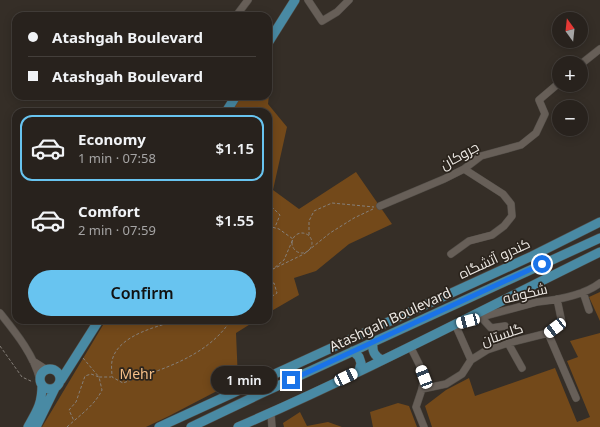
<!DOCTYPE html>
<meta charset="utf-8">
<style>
body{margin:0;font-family:"Noto Sans",Cairo,sans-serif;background:#342f2a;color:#f1f3f6;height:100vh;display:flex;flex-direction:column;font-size:15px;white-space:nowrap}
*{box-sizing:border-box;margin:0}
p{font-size:13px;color:#a5a4a4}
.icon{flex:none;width:22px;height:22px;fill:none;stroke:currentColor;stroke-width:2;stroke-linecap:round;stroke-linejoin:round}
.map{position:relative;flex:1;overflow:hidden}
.details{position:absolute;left:12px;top:108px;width:260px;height:216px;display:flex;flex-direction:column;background:#28221d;border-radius:12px;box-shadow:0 2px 10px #0003,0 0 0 1px #443f3b}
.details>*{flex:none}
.hud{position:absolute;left:12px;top:12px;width:260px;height:88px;border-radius:12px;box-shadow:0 2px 10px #0003,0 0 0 1px #443f3b;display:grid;align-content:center;height:88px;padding:0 16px;background:#28221d}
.needle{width:26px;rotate:345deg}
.tools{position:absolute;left:552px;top:12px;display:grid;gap:8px}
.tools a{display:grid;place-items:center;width:36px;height:36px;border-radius:50%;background:#28221d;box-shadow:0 2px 10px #0003,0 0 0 1px #443f3b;font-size:20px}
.end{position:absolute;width:18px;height:18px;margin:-9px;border:5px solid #1a73e8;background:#fff;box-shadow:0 0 0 2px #fff}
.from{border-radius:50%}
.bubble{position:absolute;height:28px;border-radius:14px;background:#28221d;box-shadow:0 2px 10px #0003,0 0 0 1px #443f3b;font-size:13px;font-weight:600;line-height:28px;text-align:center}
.car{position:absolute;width:12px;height:24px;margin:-12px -6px;border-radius:5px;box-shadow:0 0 3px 1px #0007;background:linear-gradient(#fff 24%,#345 0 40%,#fff 0 76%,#345 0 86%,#fff 0)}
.hud b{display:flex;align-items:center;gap:14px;height:38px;font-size:15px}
.hud b+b{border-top:1px solid #443f3b}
.hud i{width:10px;height:10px;background:#f1f3f6}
ul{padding:7px 0 0;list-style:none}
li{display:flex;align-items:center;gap:12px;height:66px;margin:0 8px 6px;padding:0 8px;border:2px solid transparent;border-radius:12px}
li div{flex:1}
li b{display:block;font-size:15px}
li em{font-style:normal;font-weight:600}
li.current{border-color:#68c4f0}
li>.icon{width:36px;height:36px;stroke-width:1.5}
.button{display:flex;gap:8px;margin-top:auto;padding:8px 16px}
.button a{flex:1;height:46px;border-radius:24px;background:#68c4f0;color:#111;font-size:16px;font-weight:600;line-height:46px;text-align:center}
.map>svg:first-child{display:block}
</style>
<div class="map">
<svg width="600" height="427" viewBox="0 0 600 427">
<rect width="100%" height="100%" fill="#352e27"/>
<path fill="#73491a" d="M268 63 272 68 268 104 287 127 273 190 299 209 356 172 392 224 349 244 316 271 294 278 299 295 268 313V112H231L241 96H268Z
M600 292V321L589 297Z
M106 320H257L236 333 238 380 169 416 146 427H42Z
M600 333V427H432L425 406 446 390 469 378 475 396 555 368 577 422 590 417 567 361 578 357 570 341Z
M398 403 409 406 417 427H373L370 412Z
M300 412 307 426 328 422 342 427H284L283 423Z"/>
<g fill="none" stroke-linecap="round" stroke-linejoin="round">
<defs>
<path id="minor" d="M308 0 322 21 337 12 349 0
M236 16 248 0
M581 64 600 49
M380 206 444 179 464 169 481 156 521 145 536 133 545 114 539 100 559 83
M451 254 469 241 492 235 504 226 512 216 511 204 503 194 464 169
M583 292 589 310
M0 313C16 333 34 355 40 380
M481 317 491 328 505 326
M548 333 576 398
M508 343 522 368
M410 346 419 364 424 377 422 389 416 407 424 427
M471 360 487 350 508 343 548 333 562 323 557 299
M33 361 47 370
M422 389 446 384 462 374 471 360 455 324 537 302C557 300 583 296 600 283
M271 413 272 427"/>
<path id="major" d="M268 43 295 0
M226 112 236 96
M373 342C372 351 374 356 382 360
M353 351 359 357 361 363 359 371
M40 379a10 10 0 1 1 20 0a10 10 0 1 1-20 0Z
M61 380 99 320
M28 427C37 411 42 404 42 385
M36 427 55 388
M159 427 532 256 600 222
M191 427 260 394 600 238
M238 427C361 374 480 311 600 252"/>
</defs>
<use href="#minor" stroke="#524d47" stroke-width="8"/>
<use href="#major" stroke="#524d47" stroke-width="10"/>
<path stroke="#86807a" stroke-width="1" stroke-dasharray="3 2" stroke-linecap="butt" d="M268 203 280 215 275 227
M268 226 279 229 293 239 284 260 273 269 304 254 330 233 354 218 373 209
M292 243a10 10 0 1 1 20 0a10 10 0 1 1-20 0Z
M309 235V221L314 211 332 203 374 207
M268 272 272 269
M268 284 274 283 277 293 268 299
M182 320C160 325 117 335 112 361 111 366 112 372 112 377L123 383C162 369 207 357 231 320
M0 346 22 377 33 382
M83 358 99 377H111
M67 427C80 415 95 405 102 390L99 377 91 374 85 376 76 402 69 410 74 421"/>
<use href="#minor" stroke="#675f58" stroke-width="7"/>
<use href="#major" stroke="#498aa4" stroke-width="9"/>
</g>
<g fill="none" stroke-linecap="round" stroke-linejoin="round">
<path stroke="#1a73e8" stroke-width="5" d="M291 380 542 264"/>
</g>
<g text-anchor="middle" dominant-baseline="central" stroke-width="3.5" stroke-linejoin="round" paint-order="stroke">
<g font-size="14" fill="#ede9e4" stroke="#2b241d">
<text transform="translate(459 155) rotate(-29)">جروکان</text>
<text transform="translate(494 258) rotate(-25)">کندرو آتشگاه</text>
<text transform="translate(525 293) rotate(-13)">شکوفه</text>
<text transform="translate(390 319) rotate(-25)">Atashgah Boulevard</text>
<text transform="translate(502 334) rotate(-19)">گلستان</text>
</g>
<g font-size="14" fill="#f5be87" stroke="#2b241d">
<text x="137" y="373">Mehr</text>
</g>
</g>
</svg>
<div class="tools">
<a><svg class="needle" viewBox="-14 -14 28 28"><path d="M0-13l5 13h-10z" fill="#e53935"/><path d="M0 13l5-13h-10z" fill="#a5a4a4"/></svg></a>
<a>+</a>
<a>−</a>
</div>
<i class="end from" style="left:542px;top:264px"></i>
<i class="end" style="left:291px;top:380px"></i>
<div class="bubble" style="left:211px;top:366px;width:66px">1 min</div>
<i class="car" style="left:468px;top:321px;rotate:255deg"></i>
<i class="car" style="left:555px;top:328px;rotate:232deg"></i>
<i class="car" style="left:346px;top:377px;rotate:65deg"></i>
<i class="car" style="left:424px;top:377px;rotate:339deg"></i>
<div class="hud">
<b><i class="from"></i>Atashgah Boulevard</b>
<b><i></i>Atashgah Boulevard</b>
</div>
<section class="details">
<ul>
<li class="current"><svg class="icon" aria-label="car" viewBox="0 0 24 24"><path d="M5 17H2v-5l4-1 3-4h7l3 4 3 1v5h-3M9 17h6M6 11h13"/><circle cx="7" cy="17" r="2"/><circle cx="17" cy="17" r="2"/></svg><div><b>Economy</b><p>1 min · 07:58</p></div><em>$1.15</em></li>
<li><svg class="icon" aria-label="car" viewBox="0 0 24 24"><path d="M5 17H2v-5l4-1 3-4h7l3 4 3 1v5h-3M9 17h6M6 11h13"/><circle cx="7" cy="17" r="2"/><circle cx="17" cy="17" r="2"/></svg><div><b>Comfort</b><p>2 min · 07:59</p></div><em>$1.55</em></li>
</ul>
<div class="button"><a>Confirm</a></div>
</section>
</div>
